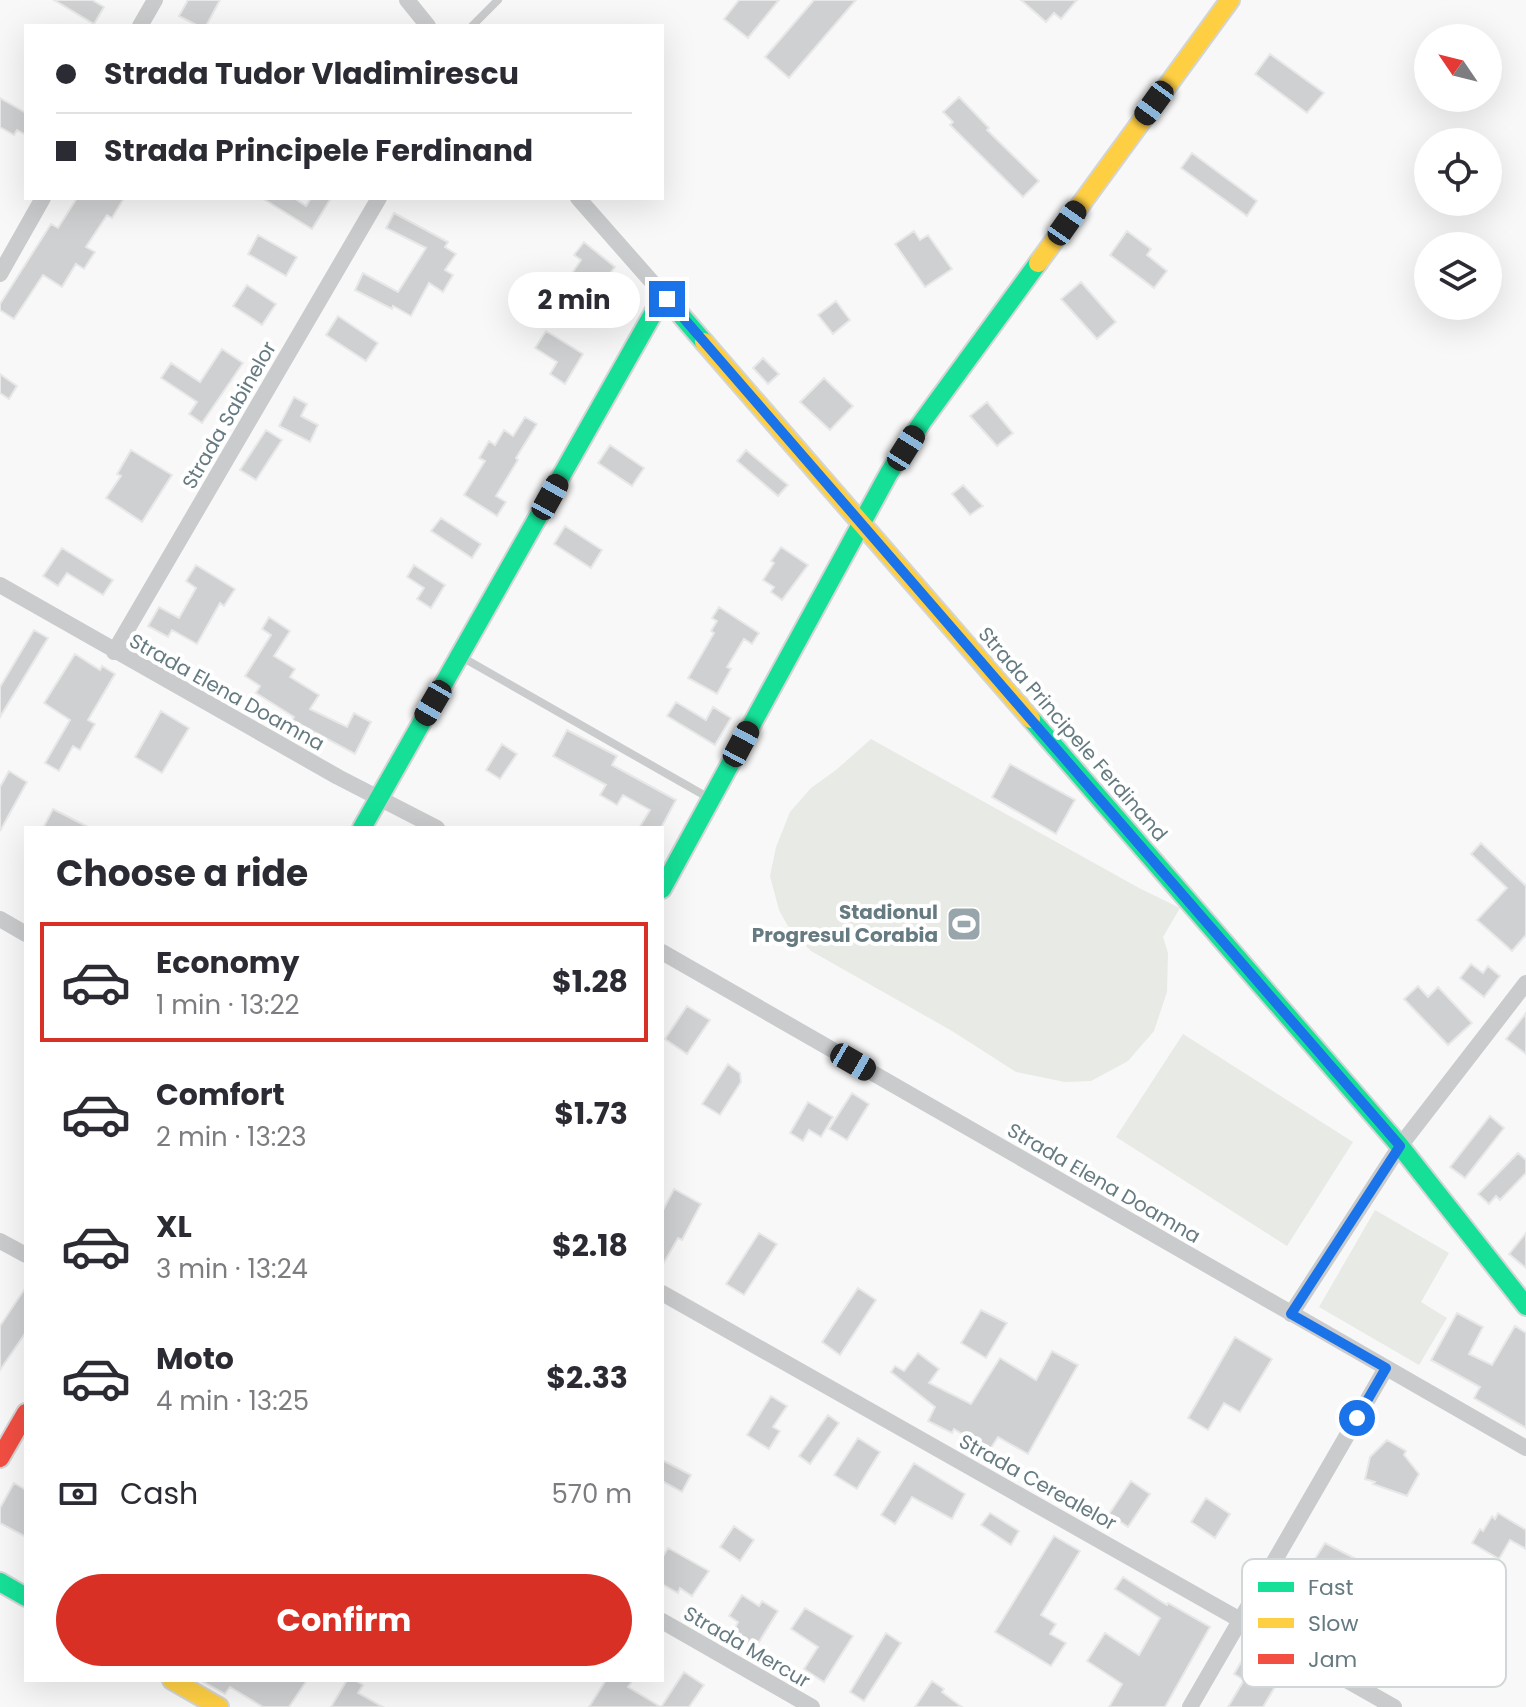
<!DOCTYPE html>
<meta charset="utf-8">
<style>
body{margin:0;font-family:Poppins,sans-serif;background:#f2f2f3;color:#2b2b33;height:100vh;display:flex;flex-direction:column;font-size:30px;white-space:nowrap}
*{box-sizing:border-box;margin:0}
p{font-size:26px;color:#7c7c81}
.icon{flex:none;width:44px;height:44px;fill:none;stroke:currentColor;stroke-width:2;stroke-linecap:round;stroke-linejoin:round}
.map{position:relative;flex:1;overflow:hidden}
.side{position:absolute;left:24px;top:826px;width:640px;height:856px;display:flex;flex-direction:column;background:#fff;border-radius:0px;box-shadow:0 8px 32px #0002}
.side>*{flex:none}
.hud{position:absolute;left:24px;top:24px;width:640px;height:176px;border-radius:0px;box-shadow:0 8px 32px #0002;display:grid;align-content:center;height:176px;padding:0 32px;background:#fff}
.needle{width:52px;rotate:305deg}
.buttons{position:absolute;left:1414px;top:24px;display:grid;gap:16px}
.buttons a{display:grid;place-items:center;width:88px;height:88px;border-radius:50%;background:#fff;box-shadow:0 8px 32px #0002;font-size:40px}
.end{position:absolute;width:36px;height:36px;margin:-18px;border:10px solid #1a73e8;background:#fff;box-shadow:0 0 0 4px #fff}
.from{border-radius:50%}
.bubble{position:absolute;height:56px;border-radius:28px;background:#fff;box-shadow:0 8px 32px #0002;font-size:26px;font-weight:700;line-height:56px;text-align:center}
.car{position:absolute;width:24px;height:48px;margin:-24px -12px;border-radius:10px;box-shadow:0 0 6px 2px #0007;background:linear-gradient(#222 24%,#8ab4d8 0 40%,#222 0 76%,#8ab4d8 0 86%,#222 0)}
.hud b{display:flex;align-items:center;gap:28px;height:76px;font-size:30px}
.hud b+b{border-top:2px solid #e1e1e2}
.hud i{width:20px;height:20px;background:#2b2b33}
ul{padding:0;list-style:none}
li{display:flex;align-items:center;gap:24px;height:120px;margin:0 16px 12px;padding:0 16px;border:4px solid transparent;border-radius:0px}
li div{flex:1}
li b{display:block;font-size:30px}
li em{font-style:normal;font-weight:700}
li.selected{border-color:#d93025}
li>.icon{width:72px;height:72px;stroke-width:1.5}
h2{padding:0 32px;font-size:36px;line-height:96px}
.pay{display:flex;align-items:center;gap:20px;height:88px;padding:0 32px;font-size:30px}
.pay p{margin-inline-start:auto}
.primary-button{display:flex;gap:16px;margin-top:auto;padding:16px 32px}
.primary-button a{flex:1;height:92px;border-radius:48px;background:#d93025;color:#fff;font-size:32px;font-weight:700;line-height:92px;text-align:center}
.map>svg:first-child{display:block}
</style>
<div class="map">
<svg width="1526" height="1707" viewBox="0 0 1526 1707">
<rect width="100%" height="100%" fill="#f8f8f8"/>
<path fill="#e8eae5" d="M871 739 1139 888 1180 908 1163 937 1168 953 1167 992 1154 1031 1128 1061 1091 1081 1065 1082 1016 1072 952 1031 811 951 790 930 779 910 770 876 776 847 790 812 811 788 836 770Z
M1183 1034 1353 1142 1287 1246 1116 1137Z
M1375 1210 1449 1253 1421 1302 1447 1318 1419 1365 1319 1307Z"/>
<path fill="#ced0d1" stroke="#e8e8e8" stroke-width="2" d="M54 0H92L104 7 94 24Z
M188 0H220L206 26H198L179 16Z
M739 0H779L748 38 724 19Z
M814 0H856L789 78 765 57Z
M1021 0H1077L1061 19 1054 13 1046 22Z
M1270 54 1324 93 1307 113 1255 74Z
M959 97 989 128 987 130 1039 181 1023 197 950 125 953 122 943 112Z
M0 98 26 113V135L17 130 14 135 0 127Z
M1192 153 1257 201 1247 216 1181 168Z
M77 198H124L112 218 107 215 86 247 95 252 84 269 76 264 62 287 43 275 14 319 0 310V304L51 224 58 228Z
M262 198H294L306 206 311 198H331L312 229Z
M394 213 448 242 445 247 456 254 445 270 453 275 443 292 429 283 411 316 393 306 392 309 355 290 363 273 398 292 426 248 386 228Z
M914 231 920 240 928 235 952 269 925 287 895 244Z
M1127 231 1151 249 1147 255 1167 271 1154 288 1110 255Z
M258 235 297 257 286 276 248 254Z
M584 242 615 267 592 297 599 301 591 315 558 294 581 260 574 255Z
M1081 282 1116 322 1097 339 1061 299Z
M247 285 276 304 262 325 233 306Z
M836 301 850 320 833 334 818 315Z
M338 316 378 343 366 361 326 335Z
M546 331 583 354 565 384 550 374 557 362 535 348Z
M222 349 243 363 202 423 189 414 197 402 161 378 171 363 200 382Z
M763 358 779 374 768 384 753 368Z
M0 374 17 386 9 399 0 393Z
M824 378 853 406 830 430 800 402Z
M294 397 307 404 301 416 318 425 310 442 279 426Z
M987 402 1013 433 997 446 970 416Z
M525 417 537 424 516 458 518 460 496 496 506 502 497 516 464 495 485 461 479 458 489 441 495 445 504 430 513 436Z
M266 430 282 440 256 480 240 470Z
M610 445 644 468 632 486 598 463Z
M131 450 172 475 142 522 106 498 121 476 117 474Z
M746 450 788 485 778 496 737 461Z
M963 485 983 506 970 515 952 494Z
M441 518 481 544 472 558 431 531Z
M565 526 602 550 591 568 554 544Z
M781 547 808 565 782 600 771 592 774 587 763 580 774 563 771 561Z
M62 548 113 580 103 595 67 573 58 586 43 576Z
M196 565 235 589 224 606 220 603 197 644 172 630 168 637 148 626 159 607 179 618 196 588 186 581Z
M414 565 445 585 431 608 417 599 424 588 407 577Z
M719 607 759 633 752 644 744 639 727 667 731 669 717 694 688 678 714 633 711 631 717 621 712 618Z
M269 617 290 631 274 656 295 669 290 677 319 695 310 709 347 727 354 713 371 722 355 754 292 720 294 717 256 693 260 686 245 676 271 635 262 629Z
M34 630 48 638 0 717V687Z
M75 654 100 670 102 666 115 674 88 720 95 724 80 750 73 746 59 771 45 763 70 720 44 703Z
M676 702 706 720 713 707 731 718 715 745 667 716Z
M161 711 189 728 162 773 135 757Z
M567 730 617 756 612 765 676 800 661 828H639L650 810 623 795 617 805 600 795 606 785 553 756Z
M502 744 517 754 500 779 486 770Z
M1010 764 1075 800 1056 834 992 797Z
M9 771 27 782 0 831V787Z
M53 809 90 828H43Z
M1481 843 1526 886V935L1512 951 1477 920 1507 888 1471 854Z
M1471 964 1483 973 1488 966 1500 976 1484 997 1460 978Z
M1418 986 1428 997 1438 987 1472 1023 1448 1045 1404 999Z
M687 1006 710 1020 687 1054 665 1039Z
M1526 1013V1054L1506 1039Z
M728 1064 740 1073 741 1082 720 1115 702 1104Z
M852 1093 869 1104 847 1140 829 1129Z
M808 1102 833 1117 821 1137 809 1130 803 1141 790 1133Z
M1490 1116 1504 1128 1465 1178 1450 1167Z
M1518 1153 1526 1160V1173L1500 1200 1496 1196 1489 1204 1478 1194Z
M674 1189 701 1204 682 1240 678 1238 662 1266V1212Z
M759 1233 777 1244 744 1295 726 1284Z
M1526 1233V1268L1509 1254Z
M26 1287V1332L0 1370V1326Z
M858 1288 876 1300 840 1355 822 1342Z
M981 1310 1007 1323 986 1358 961 1343Z
M1457 1313 1483 1327 1469 1354 1492 1365 1515 1326 1526 1333V1428L1474 1398 1480 1387 1431 1360Z
M1235 1337 1272 1359 1240 1412 1224 1403 1208 1430 1188 1418Z
M1052 1351 1078 1365 1028 1454 998 1437 989 1451 954 1429 952 1433 928 1421 935 1407 891 1372 895 1366 904 1371 918 1353 939 1369 929 1383 971 1404 1000 1358 1036 1380Z
M771 1396 787 1406 773 1427 780 1431 769 1449 747 1435Z
M828 1415 839 1423 810 1464 799 1456Z
M858 1438 880 1452 857 1489 834 1475Z
M1387 1440 1406 1451 1404 1455 1419 1474 1407 1496 1373 1484 1375 1482 1365 1479 1370 1457Z
M662 1460 691 1475 682 1492 662 1481Z
M914 1463 965 1494 952 1519 912 1497 895 1524 881 1515Z
M1131 1481 1150 1494 1128 1527 1109 1514Z
M14 1483 26 1490V1537L0 1523V1508Z
M1206 1498 1230 1514 1215 1538 1191 1522Z
M990 1513 1019 1531 1011 1545 981 1525Z
M1498 1513 1526 1530V1549L1510 1540 1499 1559 1472 1543 1480 1529 1483 1531 1492 1516 1495 1519Z
M734 1526 754 1540 740 1561 720 1547Z
M1054 1536 1080 1551 1041 1615 1056 1624 1050 1634 1066 1643 1051 1666 995 1632Z
M1325 1543 1358 1560 1351 1571 1337 1562 1317 1593 1300 1582Z
M668 1548 709 1571 692 1596 680 1588 678 1593 662 1584V1558Z
M1123 1577 1167 1605 1168 1603 1210 1627 1165 1707H1109L1122 1684 1087 1661 1105 1633 1139 1655 1160 1618 1115 1589Z
M742 1595 759 1606 762 1601 778 1611 754 1650 737 1639 741 1634 734 1630 738 1622 729 1616Z
M805 1608 853 1636 824 1682 804 1669 818 1647 791 1629Z
M886 1633 901 1643 864 1701 850 1692Z
M1247 1652 1272 1666 1268 1673 1279 1680 1263 1707H1228L1244 1680 1234 1674Z
M684 1672 704 1685 689 1707H589L606 1680H633L628 1687 661 1707Z
M200 1680H307L289 1707H263L230 1687 225 1694Z
M347 1680H355L363 1685 358 1693 383 1707H331Z
M932 1681 944 1689 942 1692 962 1707H915Z"/>
<g fill="none" stroke-linecap="round" stroke-linejoin="round">
<defs>
<path id="fast" d="M1031 719 1400 1146 1526 1306
M362 828 654 312 667 299 704 342
M662 889 889 473 922 422 1038 263
M0 1582 26 1597"/>
<path id="slow" d="M1038 263 1230 0
M704 342 1031 719
M172 1680 219 1707"/>
<path id="jam" d="M0 1458 26 1413"/>
</defs>
<use href="#fast" stroke="#d3d4d5" stroke-width="22"/>
<use href="#slow" stroke="#d3d4d5" stroke-width="22"/>
<use href="#jam" stroke="#d3d4d5" stroke-width="22"/>
<path stroke="#c9cbcc" stroke-width="8" d="M472 26 498 0
M460 656 709 798"/>
<path stroke="#c9cbcc" stroke-width="16" d="M407 0 428 26
M140 26 155 0
M578 198 667 299
M0 274 43 198
M0 585 338 777 437 828
M114 652 379 198
M0 919 26 934
M662 952 1526 1448
M0 1241 26 1255
M662 1293 1394 1707
M1291 1314 1400 1146 1526 983
M662 1621 812 1707
M1190 1707 1386 1368"/>
<use href="#fast" stroke="#16e098" stroke-width="18"/>
<use href="#slow" stroke="#ffcf43" stroke-width="18"/>
<use href="#jam" stroke="#f24e42" stroke-width="18"/>
</g>
<g fill="none" stroke-linecap="round" stroke-linejoin="round">
<path stroke="#1a73e8" stroke-width="10" d="M667 299 1400 1146 1291 1314 1386 1368 1357 1418"/>
</g>
<defs>
<symbol id="stadium-square" viewBox="-11 -11 22 22"><rect x="-9" y="-9" width="18" height="18" rx="4" fill="#98a6ab" stroke="#fff"/><path d="M0-5a6.5 5 0 1 0 0 10a6.5 5 0 1 0 0-10ZM-3.5-1.8h7v3.6h-7Z" fill="#fff"/></symbol>
</defs>
<g fill-rule="evenodd">
<use href="#stadium-square" x="944" y="904" width="40" height="40"/>
</g>
<g text-anchor="middle" dominant-baseline="central" stroke-width="8" stroke-linejoin="round" paint-order="stroke">
<g font-size="20" fill="#657a81" stroke="#fff">
<text transform="translate(229 415) rotate(-60)">Strada Sabinelor</text>
<text transform="translate(227 692) rotate(29)">Strada Elena Doamna</text>
<text transform="translate(1073 734) rotate(49)">Strada Principele Ferdinand</text>
<text transform="translate(1104 1183) rotate(30)">Strada Elena Doamna</text>
<text transform="translate(1038 1482) rotate(29)">Strada Cerealelor</text>
<text transform="translate(747 1647) rotate(30)">Strada Mercur</text>
</g>
<g font-size="20" font-weight="bold" fill="#657a81" stroke="#fff" text-anchor="end">
<text x="938" y="912">Stadionul<tspan x="938" dy="23">Progresul Corabia</tspan></text>
</g>
</g>
<rect x="1242" y="1559" width="264" height="128" rx="12" fill="#fff" stroke="#d1d7d9" stroke-width="2"/>
<rect x="1258" y="1582" width="36" height="10" fill="#16e098"/>
<rect x="1258" y="1618" width="36" height="10" fill="#ffcf43"/>
<rect x="1258" y="1654" width="36" height="10" fill="#f24e42"/>
<g font-size="22" fill="#657a81">
<text x="1308" y="1595">Fast</text>
<text x="1308" y="1631">Slow</text>
<text x="1308" y="1667">Jam</text>
</g>
</svg>
<div class="buttons">
<a><svg class="needle" viewBox="-14 -14 28 28"><path d="M0-13l5 13h-10z" fill="#e53935"/><path d="M0 13l5-13h-10z" fill="#7c7c81"/></svg></a>
<a><svg class="icon" aria-label="locate" viewBox="0 0 24 24"><circle cx="12" cy="12" r="6"/><path d="M12 2v4M12 18v4M2 12h4M18 12h4"/></svg></a>
<a><svg class="icon" aria-label="layers" viewBox="0 0 24 24"><path d="M12 4l9 5-9 5-9-5zM3 14l9 5 9-5"/></svg></a>
</div>
<i class="end from" style="left:1357px;top:1418px"></i>
<i class="end" style="left:667px;top:299px"></i>
<div class="bubble" style="left:508px;top:272px;width:132px">2 min</div>
<i class="car" style="left:1154px;top:103px;rotate:216deg"></i>
<i class="car" style="left:1067px;top:223px;rotate:35deg"></i>
<i class="car" style="left:906px;top:448px;rotate:32deg"></i>
<i class="car" style="left:550px;top:497px;rotate:29deg"></i>
<i class="car" style="left:433px;top:703px;rotate:210deg"></i>
<i class="car" style="left:741px;top:744px;rotate:28deg"></i>
<i class="car" style="left:853px;top:1062px;rotate:120deg"></i>
<div class="hud">
<b><i class="from"></i>Strada Tudor Vladimirescu</b>
<b><i></i>Strada Principele Ferdinand</b>
</div>
<section class="side">
<h2>Choose a ride</h2>
<ul>
<li class="selected"><svg class="icon" aria-label="car" viewBox="0 0 24 24"><path d="M5 17H2v-5l4-1 3-4h7l3 4 3 1v5h-3M9 17h6M6 11h13"/><circle cx="7" cy="17" r="2"/><circle cx="17" cy="17" r="2"/></svg><div><b>Economy</b><p>1 min · 13:22</p></div><em>$1.28</em></li>
<li><svg class="icon" aria-label="car" viewBox="0 0 24 24"><path d="M5 17H2v-5l4-1 3-4h7l3 4 3 1v5h-3M9 17h6M6 11h13"/><circle cx="7" cy="17" r="2"/><circle cx="17" cy="17" r="2"/></svg><div><b>Comfort</b><p>2 min · 13:23</p></div><em>$1.73</em></li>
<li><svg class="icon" aria-label="car" viewBox="0 0 24 24"><path d="M5 17H2v-5l4-1 3-4h7l3 4 3 1v5h-3M9 17h6M6 11h13"/><circle cx="7" cy="17" r="2"/><circle cx="17" cy="17" r="2"/></svg><div><b>XL</b><p>3 min · 13:24</p></div><em>$2.18</em></li>
<li><svg class="icon" aria-label="car" viewBox="0 0 24 24"><path d="M5 17H2v-5l4-1 3-4h7l3 4 3 1v5h-3M9 17h6M6 11h13"/><circle cx="7" cy="17" r="2"/><circle cx="17" cy="17" r="2"/></svg><div><b>Moto</b><p>4 min · 13:25</p></div><em>$2.33</em></li>
</ul>
<div class="pay"><svg class="icon" aria-label="cash" viewBox="0 0 24 24"><path d="M3 7h18v10H3z"/><circle cx="12" cy="12" r="2"/></svg>Cash<p>570 m</p></div>
<div class="primary-button"><a>Confirm</a></div>
</section>
</div>
